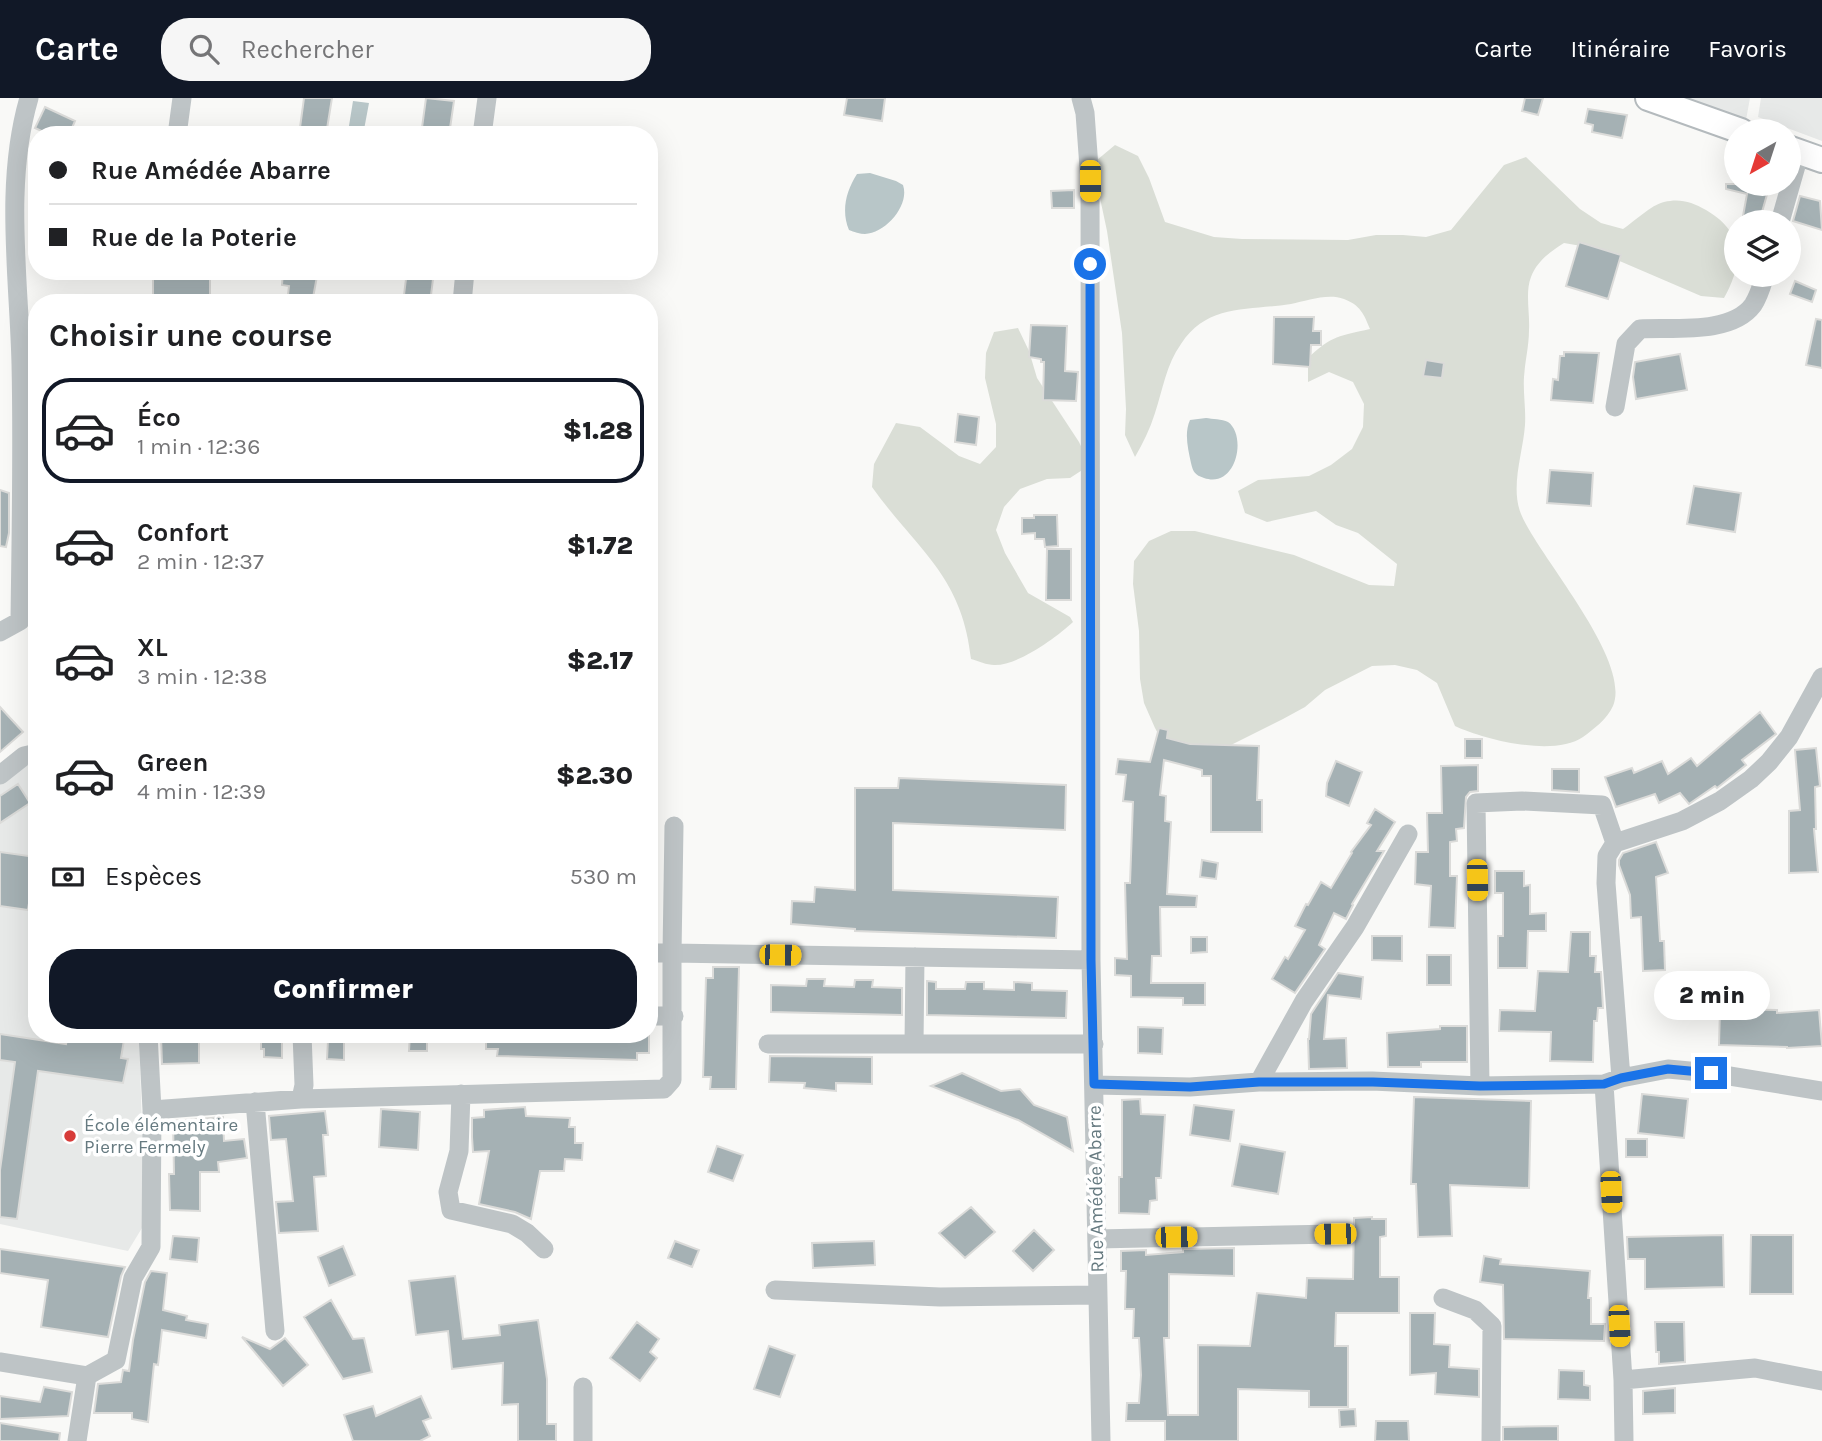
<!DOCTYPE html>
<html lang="fr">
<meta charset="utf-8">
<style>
body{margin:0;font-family:Karla,sans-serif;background:#f6f6f6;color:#202124;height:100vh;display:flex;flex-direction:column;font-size:26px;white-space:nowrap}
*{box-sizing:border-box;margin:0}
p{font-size:23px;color:#757577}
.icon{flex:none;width:38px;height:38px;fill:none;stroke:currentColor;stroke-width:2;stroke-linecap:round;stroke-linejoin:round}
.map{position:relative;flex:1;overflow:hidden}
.drawer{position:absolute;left:28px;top:196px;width:630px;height:749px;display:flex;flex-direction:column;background:#fff;border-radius:28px;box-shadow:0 7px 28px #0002}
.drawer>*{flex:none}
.hud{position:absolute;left:28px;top:28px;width:630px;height:154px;border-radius:28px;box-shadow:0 7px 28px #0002;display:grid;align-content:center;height:154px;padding:0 21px;background:#fff}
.needle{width:46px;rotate:219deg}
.controls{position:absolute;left:1724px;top:21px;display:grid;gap:14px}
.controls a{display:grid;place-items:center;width:77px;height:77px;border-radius:50%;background:#fff;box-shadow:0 7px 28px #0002;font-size:35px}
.end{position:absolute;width:32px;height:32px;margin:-16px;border:9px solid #1a73e8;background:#fff;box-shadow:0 0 0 4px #fff}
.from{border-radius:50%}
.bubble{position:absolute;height:49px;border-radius:24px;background:#fff;box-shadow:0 7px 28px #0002;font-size:23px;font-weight:800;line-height:49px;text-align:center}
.car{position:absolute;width:21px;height:42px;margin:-21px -10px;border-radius:9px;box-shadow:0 0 5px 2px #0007;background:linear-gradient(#f5c518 24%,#345 0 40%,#f5c518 0 76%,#345 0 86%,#f5c518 0)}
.hud b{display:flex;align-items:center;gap:24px;height:66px;font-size:26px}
.hud b+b{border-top:2px solid #e0e0e0}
.hud i{width:18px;height:18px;background:#202124}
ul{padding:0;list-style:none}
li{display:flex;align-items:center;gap:21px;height:105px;margin:0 14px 10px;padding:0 7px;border:4px solid transparent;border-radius:28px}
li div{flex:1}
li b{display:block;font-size:26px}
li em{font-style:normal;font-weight:800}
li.on{border-color:#111827}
li>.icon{width:63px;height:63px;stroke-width:1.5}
h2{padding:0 21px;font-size:32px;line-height:84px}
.pay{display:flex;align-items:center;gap:18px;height:77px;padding:0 21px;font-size:26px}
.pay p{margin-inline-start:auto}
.primary-button{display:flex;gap:14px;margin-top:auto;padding:14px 21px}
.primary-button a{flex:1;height:80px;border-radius:28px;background:#111827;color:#fff;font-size:28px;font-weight:800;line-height:80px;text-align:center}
header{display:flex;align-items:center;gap:42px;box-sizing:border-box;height:98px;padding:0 35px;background:#111827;color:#fff}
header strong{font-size:33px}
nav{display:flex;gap:38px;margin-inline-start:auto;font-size:24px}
.search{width:490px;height:63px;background:#f6f6f6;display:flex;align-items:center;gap:18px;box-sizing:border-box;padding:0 24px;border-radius:28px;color:#757577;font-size:26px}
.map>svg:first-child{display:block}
</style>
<header>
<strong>Carte</strong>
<div class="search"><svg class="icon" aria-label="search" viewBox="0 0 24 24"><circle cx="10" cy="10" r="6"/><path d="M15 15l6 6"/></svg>Rechercher</div>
<nav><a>Carte</a><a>Itinéraire</a><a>Favoris</a></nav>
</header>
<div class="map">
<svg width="1822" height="1343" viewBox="0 0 1822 1343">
<rect width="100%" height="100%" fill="#f9f9f7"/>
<path fill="#e7e9e8" d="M1647 0H1750L1744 33Z
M1761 0H1822V43L1758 19Z
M37 666V936H139L145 1125 128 1153 0 1126V685L24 667Z"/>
<path fill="#daded6" d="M1115 47 1138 58 1149 80 1165 124 1214 139 1242 141 1348 142 1376 137H1403L1426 139 1451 132 1504 67 1526 59 1580 111 1601 125 1623 131C1635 123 1651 107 1664 104 1680 100 1692 104 1706 112 1744 134 1744 164 1724 200L1701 198 1587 149 1564 145C1550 154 1537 163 1531 179 1525 194 1530 215 1529 232 1529 248 1525 263 1524 279 1523 295 1526 311 1525 327 1523 355 1510 389 1521 416 1539 459 1632 562 1613 608 1607 621 1594 631 1583 639 1554 659 1485 642 1455 628L1437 585 1417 572 1395 567 1372 568 1325 592 1305 609 1283 621 1213 656H1169L1155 630 1144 605 1140 581 1139 533 1133 486 1134 463 1149 443 1171 433H1195L1294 457 1369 487 1394 488 1397 466 1358 435 1336 427 1316 413 1267 424 1245 415 1238 393 1258 382 1309 378 1331 367 1352 351 1363 329 1364 306 1353 284 1329 274 1308 284V260C1332 237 1340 238 1370 231 1364 216 1360 207 1344 201 1327 195 1307 203 1291 206 1249 213 1208 205 1181 246 1166 267 1163 291 1155 315 1150 331 1143 345 1135 359L1125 337 1126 311 1122 235 1107 133 1097 86V62Z
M1018 230 1029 253 1037 280 1079 344 1090 367 1070 380 1047 381 1020 391 1004 409 996 432 1005 455 1028 495 1070 519 1073 524C1056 540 1017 568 994 567 987 567 978 563 971 561 962 477 917 452 872 389L874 366 896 325 920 329 959 358 980 366 996 349V326L985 280 986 255 994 234Z"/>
<path fill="#b8c6c8" d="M353 3 369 5 363 37 348 34Z
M870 75 896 83 903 87C910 107 886 135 865 136 860 136 854 134 849 132 841 113 846 93 857 76Z
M1206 320C1212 321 1222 321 1228 324 1247 337 1237 391 1204 380 1195 377 1193 374 1191 365 1188 351 1184 335 1190 322Z"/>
<path fill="#a5b1b4" stroke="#dbdbd9" stroke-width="2" d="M304 0H332L326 37H299Z
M426 0 454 3 449 37H421Z
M847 0H885L882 23 844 17Z
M1525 0H1543L1538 17 1522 13Z
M45 9 75 23 69 37H50L35 30Z
M1588 11 1627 17 1622 40 1592 34 1593 27 1585 25Z
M1726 86H1770L1760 121 1743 118 1747 96 1726 91Z
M1074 92V110H1052L1051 93Z
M1800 98 1820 103 1822 132 1793 123Z
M1579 144 1621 157 1608 201 1566 188Z
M153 173H210V198L153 197Z
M283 173H318L312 205H287L289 188 282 187Z
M407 173H434L430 205H403Z
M1795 183 1816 192 1812 204 1790 196Z
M1274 219H1314L1313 233H1321V247H1311L1310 269 1273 266Z
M1816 221 1822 222V270L1806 267Z
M1031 227 1067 228 1065 273 1078 274 1076 303 1043 302 1044 264H1041V261L1029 259Z
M1564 254 1599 255 1593 305 1551 302 1553 281 1558 282 1560 258H1564Z
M1680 256 1687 292 1636 301 1633 279 1635 264Z
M1426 262 1444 265 1442 280 1423 278Z
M958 316 979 319 976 347 955 344Z
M1550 372 1593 375 1591 408 1547 405Z
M1694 388 1741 395 1735 434 1687 426Z
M0 392 9 395V435L6 449 0 448Z
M1034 417H1057L1058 448 1045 449 1044 441H1035V435L1022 436V420H1034Z
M1047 451H1071V502H1046Z
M0 609 23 634 0 654Z
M1760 614 1776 636 1742 662 1746 667 1717 690 1715 688 1689 706 1680 695 1659 705 1655 696 1616 709 1605 679 1632 670 1634 675 1662 663 1668 676 1691 660 1697 668Z
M1159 630 1168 632 1167 640 1190 646 1259 648 1257 702H1262V734H1211V678H1202V672L1164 662 1160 697 1166 698 1165 723 1171 724 1167 796 1197 798 1196 809H1160L1161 858H1152L1151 885H1205V907H1183V900L1131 899V878L1115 877V860L1127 861 1125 785H1130L1133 704 1123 703 1126 677 1116 676 1118 661 1150 664Z
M1465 641H1482V660H1465Z
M1816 650 1820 688 1815 689 1816 731H1814L1818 774 1789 775V713L1800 712 1795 652Z
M1336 663 1362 674 1349 708 1326 698 1327 685Z
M1478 667V693L1470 694 1466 699 1464 730 1456 731 1457 743 1450 744V778H1457L1455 830 1429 829 1431 788 1415 786 1416 754H1428L1427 715H1442L1441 668Z
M1552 671H1579V694L1552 692Z
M899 680 1066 687 1065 732 893 725V792L1058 799 1056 840 855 833V831L791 826 792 803 814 804 815 789 855 792V690H898Z
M18 686 30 705 0 725V698Z
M1375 711 1395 724 1377 753H1384L1352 806 1353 807 1346 821 1334 815 1319 847 1325 851 1295 895 1272 881 1285 859 1288 861 1305 832 1295 828 1306 806 1308 807 1321 784 1331 790 1352 755 1351 754 1371 727 1367 725Z
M1656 744 1668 775 1656 779 1660 843H1664L1665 872 1643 873 1641 819 1631 820 1630 797 1619 767V762L1623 755Z
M0 754 36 759 28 812 0 808Z
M1202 762 1218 765 1216 781 1200 779Z
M1495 773H1524V788L1530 787V816L1546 815V833H1528L1527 870H1498V838H1503V795H1495Z
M1571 834H1590V858H1596L1595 874H1601L1603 910H1598L1597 923H1594L1593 964 1550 963 1551 934 1499 933 1500 912 1535 913 1538 873 1568 874Z
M1372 838H1402V863L1372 862Z
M1191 839H1207V854L1191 855Z
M1427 857H1451V887H1427Z
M713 869H739L736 991H710L711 979H703L706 880H713Z
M1338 875 1363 879 1361 901 1328 897 1324 941 1346 940 1347 970 1309 971 1308 941H1309L1311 916Z
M807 881H825L824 888 854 889 855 882H873L872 889 902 890V917L771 914V887L806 888Z
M927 883 936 884V891H965L966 884H984V891L1014 892V884L1032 885V892L1067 893 1066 920 927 917Z
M1720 911 1777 912V915L1819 912 1822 948 1787 950V949L1719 947Z
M1440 928H1467V964H1421V969H1388L1387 935 1440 931Z
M1138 929 1163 930 1162 956 1138 955Z
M0 936 66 946 68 936H125L121 960 128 961 123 985 38 973 17 1121 0 1119V1072L15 964 0 962Z
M261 936H282V960L264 959V951H261Z
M410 936H427V953H409Z
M486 936H649V955H637V962L497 958 498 951H486Z
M161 938H199V965L162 966Z
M328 942H344V962L327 961Z
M770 958 872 959V986L836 985V993L804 990 805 985 769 984Z
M962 975 1001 993 1020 991 1034 1007 1067 1019 1073 1053 1018 1022 931 988Z
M1642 996 1688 1001 1684 1040 1638 1035Z
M1414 999 1531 1003 1529 1090 1450 1087 1452 1138 1418 1139 1416 1086H1411Z
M1140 1001 1141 1016 1165 1017 1161 1080H1156L1157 1102 1150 1103 1149 1116 1119 1115V1079H1122V1002Z
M1194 1007 1234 1012 1230 1043 1190 1037Z
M525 1009 526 1018 570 1020 569 1029H575V1045H583L582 1062 565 1061 564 1073H540L531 1121 515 1114 479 1106 489 1053 473 1054 472 1039V1020L484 1019V1012Z
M381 1011 420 1014 418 1052 379 1049Z
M325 1013 328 1037H323L326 1078 314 1079 318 1133 279 1135 276 1104 293 1103 286 1041 271 1042 269 1018Z
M223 1019 224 1043 244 1041 247 1060 218 1064 219 1074H200V1113L170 1112 169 1076H174L173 1023Z
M1626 1041H1647V1059H1626Z
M1240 1046 1285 1054 1278 1096 1232 1088Z
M717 1048 743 1057 733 1083 708 1074Z
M971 1109 995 1134 965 1160 939 1135Z
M1372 1119V1121H1386V1138L1380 1139V1179H1399V1215H1336L1335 1248H1348V1309H1309V1293L1238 1291V1343H1165V1323H1126L1127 1305H1139L1141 1277 1139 1240H1133L1134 1211H1125L1126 1173H1121V1153L1146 1152V1157L1183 1154V1151L1234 1150V1178L1169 1176V1240H1164L1168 1317H1198V1247L1250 1248 1257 1195 1306 1200 1307 1180 1353 1181 1354 1120Z
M1034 1132 1054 1152 1033 1173 1013 1153Z
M1723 1137 1724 1189 1645 1191V1161H1628L1627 1139Z
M1751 1137H1793V1196H1750Z
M173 1138 199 1140 197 1164 170 1161Z
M675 1143 699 1152 692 1169 668 1160Z
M874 1143 875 1167 813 1170 812 1145Z
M343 1148 355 1177 329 1188 318 1159Z
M0 1151 125 1169 121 1178 108 1239 41 1229 48 1182 0 1175Z
M1484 1158 1501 1161 1500 1166 1590 1173 1588 1200H1591V1226H1605L1604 1243 1504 1241 1503 1187 1480 1184Z
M151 1173 167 1175 163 1212 187 1218 186 1222 208 1226 206 1240 162 1232 158 1267 154 1266 148 1324 132 1321V1315H94L98 1286 121 1284 123 1272 129 1273 133 1242 145 1184Z
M455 1178 463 1241 500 1237 499 1227 538 1222 547 1281V1326H556V1343H518V1306L502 1307 503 1265 452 1271 448 1233 416 1237 409 1183Z
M331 1202 353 1241 364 1240 372 1274 343 1281 304 1219Z
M1410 1215H1435L1434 1246 1450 1247 1449 1269 1479 1271V1299L1435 1296 1436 1275 1410 1277Z
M637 1224 659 1241 650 1254 657 1260 640 1283 610 1260Z
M1655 1224H1684L1685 1264 1659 1266V1254H1656Z
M242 1239 270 1251 285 1240 308 1267 283 1288Z
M769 1248 795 1257 780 1299 754 1291Z
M1559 1272 1584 1273V1287L1590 1288V1302L1558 1301Z
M44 1289 72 1294 68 1318 0 1321V1298L40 1304Z
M1675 1290V1315L1643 1316V1293Z
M421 1298 431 1320 423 1323 430 1338 420 1343H353L344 1317 373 1308 376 1318Z
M1355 1311 1356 1328 1340 1329 1339 1312Z
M1376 1323H1408L1409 1343H1375Z
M0 1325 60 1335 59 1343H0Z
M1558 1328V1343H1503V1329Z"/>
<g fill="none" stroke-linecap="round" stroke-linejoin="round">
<defs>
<path id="major" d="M1648 0 1741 33
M1788 50 1822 62"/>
</defs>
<use href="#major" stroke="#b4babd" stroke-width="28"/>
<path stroke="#bec4c6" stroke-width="19" d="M1081 0 1085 15 1090 83 1091 862 1101 1343
M177 37 182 0
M482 37 487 0
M1780 124 1800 54
M462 205 465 173
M1615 309 1626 246 1640 231C1672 229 1731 237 1753 207 1759 198 1762 187 1765 177
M0 534 20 523C21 437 23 352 21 266 19 179 4 85 29 0
M0 677 24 658 37 655
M649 855H672L674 728
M649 918H674
M768 946H1094
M914 946 915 859
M1621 980 1606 785 1607 758 1615 745 1682 723 1720 703 1751 681 1769 664 1789 639 1822 579
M1259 984 1304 903 1355 829 1408 736
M1604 986 1623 1282 1624 1343
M1094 987 1190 989 1259 984 1372 983 1480 988 1604 986 1621 980 1668 971 1711 975 1822 993
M1480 988 1476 705 1522 703 1602 707 1615 745
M461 996 459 1053 448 1094 451 1112 512 1126 527 1135 544 1151
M301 1001 304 987 302 936
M255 1004 275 1233
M152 1012 301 1001 664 991 672 982V855L1091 862
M1097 1141 1335 1136
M775 1192 940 1199 1098 1197
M1443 1200 1475 1212 1492 1228 1491 1343
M0 1264 87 1278 77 1343
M87 1278 116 1262 133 1180 151 1149 152 1012 148 936
M1623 1282 1755 1270 1822 1283
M583 1289V1343"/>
<use href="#major" stroke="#fff" stroke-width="24"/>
</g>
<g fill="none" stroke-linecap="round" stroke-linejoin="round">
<path stroke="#1a73e8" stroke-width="9" d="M1090 166 1091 862 1094 986 1190 989 1259 984H1373L1480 988 1562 987 1604 986 1621 980 1668 971 1711 975"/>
</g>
<circle fill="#d73c39" stroke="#fff" stroke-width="2.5" cx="70" cy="1038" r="7"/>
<g text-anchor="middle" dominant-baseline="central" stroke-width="7" stroke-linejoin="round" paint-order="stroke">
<g font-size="19" fill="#667a80" stroke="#fff" text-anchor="start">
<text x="84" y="1027">École élémentaire<tspan x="84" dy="22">Pierre Fermely</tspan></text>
</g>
<g font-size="19" fill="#667a80" stroke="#fff">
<text transform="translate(1096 1091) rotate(-91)">Rue Amédée Abarre</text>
</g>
</g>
</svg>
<div class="controls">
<a><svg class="needle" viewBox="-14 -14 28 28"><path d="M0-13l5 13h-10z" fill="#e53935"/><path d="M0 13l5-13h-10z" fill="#757577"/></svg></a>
<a><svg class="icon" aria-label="layers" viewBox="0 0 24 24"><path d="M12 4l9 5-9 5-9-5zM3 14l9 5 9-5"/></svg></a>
</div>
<i class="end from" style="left:1090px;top:166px"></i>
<i class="end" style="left:1711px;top:975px"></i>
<div class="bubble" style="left:1654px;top:873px;width:116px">2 min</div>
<i class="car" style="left:1090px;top:83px;rotate:180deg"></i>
<i class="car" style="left:1477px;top:782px;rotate:179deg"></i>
<i class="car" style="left:780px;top:857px;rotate:91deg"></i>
<i class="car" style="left:1611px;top:1094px;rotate:177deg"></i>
<i class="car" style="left:1335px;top:1136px;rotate:269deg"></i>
<i class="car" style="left:1176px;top:1139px;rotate:89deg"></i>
<i class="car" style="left:1619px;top:1228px;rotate:177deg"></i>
<div class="hud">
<b><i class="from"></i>Rue Amédée Abarre</b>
<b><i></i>Rue de la Poterie</b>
</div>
<section class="drawer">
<h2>Choisir une course</h2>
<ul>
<li class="on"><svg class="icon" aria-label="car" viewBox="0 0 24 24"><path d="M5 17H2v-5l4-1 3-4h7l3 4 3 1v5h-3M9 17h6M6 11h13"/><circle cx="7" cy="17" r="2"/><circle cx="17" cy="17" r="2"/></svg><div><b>Éco</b><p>1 min · 12:36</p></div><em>$1.28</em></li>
<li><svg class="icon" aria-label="car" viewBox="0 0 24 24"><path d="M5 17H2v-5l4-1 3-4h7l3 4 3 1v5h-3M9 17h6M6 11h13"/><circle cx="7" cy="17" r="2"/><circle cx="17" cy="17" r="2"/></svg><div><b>Confort</b><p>2 min · 12:37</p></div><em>$1.72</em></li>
<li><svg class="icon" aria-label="car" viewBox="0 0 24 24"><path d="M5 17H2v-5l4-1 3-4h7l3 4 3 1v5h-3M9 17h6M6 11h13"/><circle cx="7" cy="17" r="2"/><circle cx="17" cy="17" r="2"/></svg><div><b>XL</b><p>3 min · 12:38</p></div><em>$2.17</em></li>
<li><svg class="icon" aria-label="car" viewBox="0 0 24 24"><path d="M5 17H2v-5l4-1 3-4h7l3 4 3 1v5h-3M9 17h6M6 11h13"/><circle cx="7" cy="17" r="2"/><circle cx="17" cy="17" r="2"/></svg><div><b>Green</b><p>4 min · 12:39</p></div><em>$2.30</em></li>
</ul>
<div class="pay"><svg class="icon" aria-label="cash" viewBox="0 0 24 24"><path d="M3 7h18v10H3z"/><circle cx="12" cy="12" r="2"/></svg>Espèces<p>530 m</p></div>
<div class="primary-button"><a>Confirmer</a></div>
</section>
</div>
